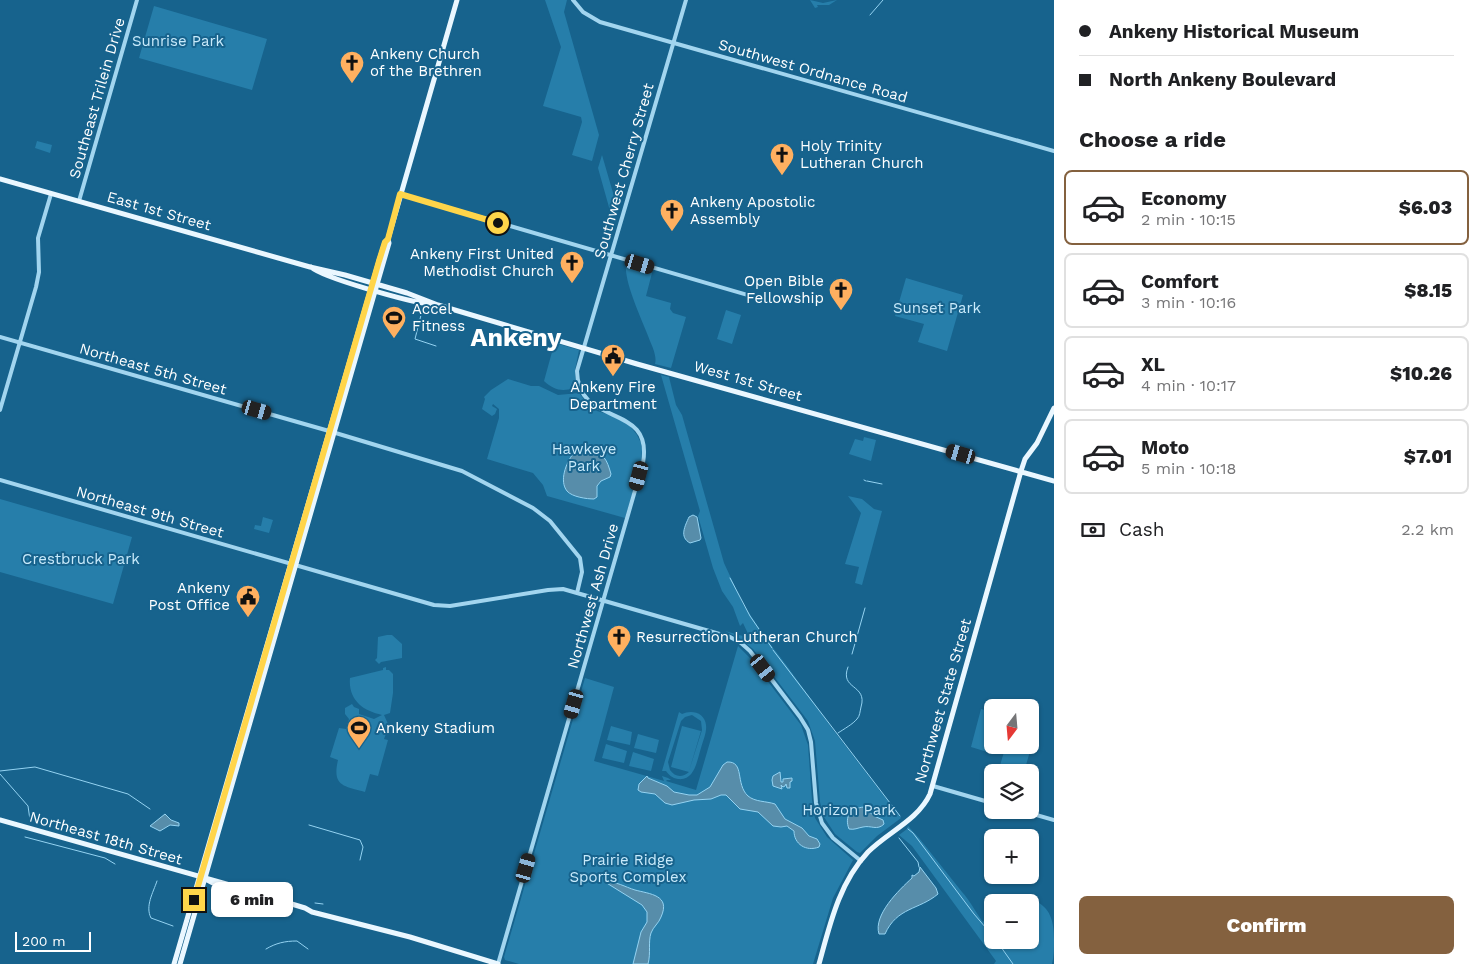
<!DOCTYPE html>
<meta charset="utf-8">
<style>
body{margin:0;font-family:"Work Sans",sans-serif;background:#f6f6f6;color:#202124;height:100vh;display:flex;flex-direction:column;font-size:19px;white-space:nowrap}
*{box-sizing:border-box;margin:0}
p{font-size:16px;color:#757577}
.icon{flex:none;width:28px;height:28px;fill:none;stroke:currentColor;stroke-width:2;stroke-linecap:round;stroke-linejoin:round}
.map{position:relative;flex:1;overflow:hidden}
.drawer{display:flex;flex-direction:column;background:#fff;width:425px}
.drawer>*{flex:none}
.banner{display:grid;align-content:center;height:110px;padding:0 25px;background:#fff}
.needle{width:32px;rotate:196deg}
.buttons{position:absolute;left:984px;top:699px;display:grid;gap:10px}
.buttons a{display:grid;place-items:center;width:55px;height:55px;border-radius:8px;background:#fff;box-shadow:0 1px 4px #0004;font-size:25px}
.scale{position:absolute;left:15px;bottom:12px;width:76px;box-sizing:border-box;padding-left:5px;border:2px solid #fff;border-top:0;font-size:14px;line-height:18px;white-space:nowrap;color:#fff;-webkit-text-stroke:4px #17638d;paint-order:stroke}
.end{position:absolute;width:22px;height:22px;margin:-11px;border:6px solid #ffd54a;background:#111;box-shadow:0 0 0 2px #111}
.from{border-radius:50%}
.bubble{position:absolute;height:35px;border-radius:8px;background:#fff;box-shadow:0 1px 4px #0004;font-size:16px;font-weight:800;line-height:35px;text-align:center}
.car{position:absolute;width:15px;height:30px;margin:-15px -8px;border-radius:6px;box-shadow:0 0 4px 1px #0007;background:linear-gradient(#222 24%,#8ab4d8 0 40%,#222 0 76%,#8ab4d8 0 86%,#222 0)}
.banner b{display:flex;align-items:center;gap:18px;height:48px;font-size:19px}
.banner b+b{border-top:1px solid #e0e0e0}
.banner i{width:12px;height:12px;background:#202124}
ul{padding:0;list-style:none}
li{display:flex;align-items:center;gap:15px;height:75px;margin:0 10px 8px;padding:0 15px;border:2px solid #e0e0e0;border-radius:8px}
li div{flex:1}
li b{display:block;font-size:19px}
li em{font-style:normal;font-weight:800}
li.on{border-color:#84613f}
li>.icon{width:45px;height:45px;stroke-width:1.5}
h2{padding:0 25px;font-size:22px;line-height:60px}
.pay{display:flex;align-items:center;gap:12px;height:55px;padding:0 25px;font-size:19px}
.pay p{margin-inline-start:auto}
.primary-button{display:flex;gap:10px;margin-top:auto;padding:10px 25px}
.primary-button a{flex:1;height:58px;border-radius:8px;background:#84613f;color:#fff;font-size:20px;font-weight:800;line-height:58px;text-align:center}
main{display:flex;flex:1;min-height:0}
.map>svg:first-child{display:block}
</style>
<main>
<div class="map">
<svg width="1054" height="964" viewBox="0 0 1054 964">
<rect width="100%" height="100%" fill="#17638d"/>
<path fill="#267eaa" fill-rule="evenodd" d="M545 0H567L564 12 599 135 592 161 572 155 582 122 581 117 543 106 561 47Z
M810 0 823 3 837 0 829 5H817L818 7 815 8Z
M154 6 267 39 252 90 139 58Z
M37 141 52 145 50 153 35 148Z
M602 155 618 210 614 225 598 168Z
M626 265 652 273 646 296 671 303 670 309 673 313 686 317 671 368 655 364C657 357 653 348 650 341 643 322 624 283 626 265Z
M906 278 963 295 947 351 918 342 924 324 895 316Z
M726 310 741 315 732 344 717 339Z
M552 342 579 350 575 370 576 384 574 388C562 392 554 390 544 381L552 352Z
M661 375 669 377 676 405 682 415 724 563 743 604 767 640 787 666 834 731 901 818 877 836 860 853 857 852 835 834 824 817 820 802 815 741 808 721 753 649 739 638 725 631 750 638 743 623 740 626 733 607 722 591 713 568 698 516 700 511Z
M508 379 531 386H539L558 395 579 393 587 403 597 411 614 416 630 426 637 435 641 443 642 450 641 464 625 518 547 496 543 485 533 473 487 459 499 418V409L493 404 492 406 497 409 495 414 492 416 482 409 485 399 484 397 491 390Z
M864 437 876 440 871 461 849 454 855 439 863 441Z
M848 496 862 499 874 509 882 511 862 585 855 583 859 567 845 564 861 513Z
M0 499 132 537 113 604 0 572Z
M263 517 273 520 269 533 254 529 255 525 261 526Z
M387 635H392L402 644V658L381 662 379 664 375 660 377 658 378 637Z
M738 646 750 658 801 725 808 745 812 800 815 818 827 837 853 860 833 898 813 964H519L505 960 504 957 585 678 614 687 594 761 664 781 662 776 668 778 671 780H667L666 781 696 790Z
M386 667V670H389L393 674V693L390 713 384 715 389 726 384 739 388 740 378 776 370 774 365 792C343 786 332 786 338 760L330 757 339 728 346 729 349 719 345 714V708L352 704 354 707 359 709V714L374 719 382 715C363 711 348 700 350 678L383 670V668Z
M981 709 992 712V745H997L994 754 971 747Z
M679 712 682 714C692 709 705 713 706 725 707 732 703 741 701 748 697 760 695 781 678 779 672 778 669 775 666 771H662ZM692 715 701 721 702 730 689 771 701 731 682 726 671 767 689 772C682 778 675 777 670 770L668 762 681 721 685 717Z
M611 726 632 732 630 745 607 740Z
M638 734 659 740 656 753 634 748Z
M1030 740 1033 741 1024 772H1011L999 769 1006 745H1030Z
M606 744 627 751 624 763 602 758Z
M633 752 654 759 651 771 629 766Z
M908 826 919 838 962 892C969 899 976 913 983 922L985 919 992 925V940H1030V924L1035 922 1030 913V902H1029L1033 900C1051 907 1054 922 1054 940 1054 948 1054 956 1052 964H994L996 961 912 846 899 835 907 829Z"/>
<path fill="#578daa" stroke="#94d3f2" d="M589 452C604 452 607 460 611 474L610 477 601 481 597 486V497L594 499C587 499 572 497 567 491 559 481 566 463 573 454Z
M693 515 697 517 701 538 700 540 690 543C679 537 685 526 689 517Z
M727 762C745 761 735 784 748 796 755 802 766 801 775 804L785 819 802 828 809 836 817 839 820 844 819 847C806 852 794 844 794 831L787 826 781 827 773 826 758 812 740 809 726 795H721L711 799 694 800 672 805 665 803 655 794 641 792 638 790 639 784 647 776 648 778 667 786 674 792 689 795H697L710 787 723 765Z
M780 772 781 782H783V779L792 778V781L790 782V788H787L786 784 785 786 783 787 781 785 782 789 773 786 772 780 773 776Z
M864 807 874 816 883 820 884 824C877 831 871 825 863 827 857 828 855 830 849 829 844 816 851 808 864 807Z
M165 814 171 820 179 823V826L170 825 160 831 150 826Z
M920 867 936 888 938 894C919 910 897 907 885 934H879C873 915 899 890 912 878V875L914 876 919 872Z
M605 882C616 881 625 887 635 890 650 894 671 895 661 917 659 923 653 927 651 933 648 942 651 953 648 964H633L641 932 647 922V912L642 905Z"/>
<g fill="none" stroke-linecap="round" stroke-linejoin="round">
<path stroke="#94d3f2" stroke-width="1" d="M870 15 883 0
M421 315 415 339 436 346
M864 480 866 481
M867 481 882 484
M730 578 750 616 772 648
M773 650 900 816
M852 654 865 608
M838 733C844 729 853 724 857 719 860 716 860 711 861 707 868 684 839 690 848 667
M0 771 35 767 128 794 150 809
M0 774 28 806 30 820
M309 825 360 840 363 847 360 860
M908 829 913 833 974 914 992 935
M25 837 105 858 115 864
M899 838 918 862 919 867
M157 881C153 893 145 906 151 918L173 926
M315 903 323 904
M996 940 1013 964
M266 949C276 943 285 941 297 941L308 949"/>
<path stroke="#a2d5ef" stroke-width="4" d="M573 0 583 12 600 22 1054 151
M400 194 765 300
M79 201 137 0
M0 337 329 431 462 471 533 508 550 521 580 558 582 572 577 593
M0 410 36 287 39 272 38 238 51 194
M0 480 434 605 450 606 548 590 563 589 730 637 741 643 750 651 800 717 808 730 811 742 816 803 822 823 833 838 861 861
M933 786 992 803
M1019 810 1054 820
M498 964 643 463C654 401 578 429 577 371L686 0"/>
<path stroke="#eaf7ff" stroke-width="5" d="M0 179 310 267 345 275 407 293 438 305 637 364 1054 481
M311 267C323 278 410 302 429 304
M0 820 258 893
M206 879C216 887 262 899 275 899L305 908 312 912 410 937 498 964
M174 964 379 261 385 242 388 239
M180 964 389 243 388 239 457 0
M819 964C830 924 839 883 868 852 888 832 918 820 930 794L1021 471 1025 459 1037 443 1054 408"/>
</g>
<g fill="none" stroke-linecap="round" stroke-linejoin="round">
<path stroke="#ffd54a" stroke-width="6" d="M194 900 379 261 385 242 388 239 400 194 498 223"/>
</g>
<defs>
<symbol id="church-pin" viewBox="-11 -11 22 30"><path d="M0 17L-7.5 6A9.5 9.5 0 1 1 7.5 6Z" fill="#ffb060" stroke="#17638d"/><path d="M-1.2-6h2.4v3.5h3.3v2.4h-3.3V6h-2.4V-.1h-3.3v-2.4h3.3Z" fill="#111"/></symbol>
<symbol id="stadium-pin" viewBox="-11 -11 22 30"><path d="M0 17L-7.5 6A9.5 9.5 0 1 1 7.5 6Z" fill="#ffb060" stroke="#17638d"/><path d="M0-5a6.5 5 0 1 0 0 10a6.5 5 0 1 0 0-10ZM-3.5-1.8h7v3.6h-7Z" fill="#111"/></symbol>
<symbol id="civic-pin" viewBox="-11 -11 22 30"><path d="M0 17L-7.5 6A9.5 9.5 0 1 1 7.5 6Z" fill="#ffb060" stroke="#17638d"/><path d="M-.6-6.5H3V-4.5H.6V-3L4-1V1h2V6H-6V1h2V-1L-.6-3ZM-1.2 2.5V6h2.4V2.5Z" fill="#111"/></symbol>
</defs>
<g fill-rule="evenodd">
<use href="#church-pin" x="338" y="49" width="28" height="38"/>
<use href="#church-pin" x="768" y="141" width="28" height="38"/>
<use href="#church-pin" x="658" y="197" width="28" height="38"/>
<use href="#church-pin" x="558" y="249" width="28" height="38"/>
<use href="#church-pin" x="827" y="276" width="28" height="38"/>
<use href="#stadium-pin" x="380" y="304" width="28" height="38"/>
<use href="#civic-pin" x="599" y="342" width="28" height="38"/>
<use href="#civic-pin" x="234" y="583" width="28" height="38"/>
<use href="#church-pin" x="605" y="623" width="28" height="38"/>
<use href="#stadium-pin" x="345" y="714" width="28" height="38"/>
</g>
<g text-anchor="middle" dominant-baseline="central" stroke-width="4" stroke-linejoin="round" paint-order="stroke">
<g font-size="15" fill="#c8eafb" stroke="#17638d">
<text x="178" y="41">Sunrise Park</text>
<text x="937" y="308">Sunset Park</text>
<text x="584" y="449">Hawkeye<tspan x="584" dy="17">Park</tspan></text>
<text x="81" y="559">Crestbruck Park</text>
<text x="849" y="810">Horizon Park</text>
<text x="628" y="860">Prairie Ridge<tspan x="628" dy="17">Sports Complex</tspan></text>
</g>
<g font-size="15" fill="#fff" stroke="#17638d" text-anchor="start">
<text x="370" y="54">Ankeny Church<tspan x="370" dy="17">of the Brethren</tspan></text>
<text x="800" y="146">Holy Trinity<tspan x="800" dy="17">Lutheran Church</tspan></text>
<text x="690" y="202">Ankeny Apostolic<tspan x="690" dy="17">Assembly</tspan></text>
<text x="554" y="254" text-anchor="end">Ankeny First United<tspan x="554" dy="17">Methodist Church</tspan></text>
<text x="824" y="281" text-anchor="end">Open Bible<tspan x="824" dy="17">Fellowship</tspan></text>
<text x="412" y="309">Accel<tspan x="412" dy="17">Fitness</tspan></text>
<text x="613" y="387" text-anchor="middle">Ankeny Fire<tspan x="613" dy="17">Department</tspan></text>
<text x="230" y="588" text-anchor="end">Ankeny<tspan x="230" dy="17">Post Office</tspan></text>
<text x="636" y="637">Resurrection Lutheran Church</text>
<text x="376" y="728">Ankeny Stadium</text>
</g>
<g font-size="15" fill="#fff" stroke="#17638d">
<text transform="translate(813 71) rotate(16)">Southwest Ordnance Road</text>
<text transform="translate(97 98) rotate(-74)">Southeast Trilein Drive</text>
<text transform="translate(624 171) rotate(-74)">Southwest Cherry Street</text>
<text transform="translate(159 211) rotate(16)">East 1st Street</text>
<text transform="translate(153 369) rotate(16)">Northeast 5th Street</text>
<text transform="translate(748 381) rotate(16)">West 1st Street</text>
<text transform="translate(150 512) rotate(16)">Northeast 9th Street</text>
<text transform="translate(593 596) rotate(-74)">Northwest Ash Drive</text>
<text transform="translate(943 701) rotate(-74)">Northwest State Street</text>
<text transform="translate(106 838) rotate(16)">Northeast 18th Street</text>
</g>
<g font-size="25" font-weight="bold" fill="#fff" stroke="#17638d">
<text x="516" y="337">Ankeny</text>
</g>
</g>
</svg>
<div class="buttons">
<a><svg class="needle" viewBox="-14 -14 28 28"><path d="M0-13l5 13h-10z" fill="#e53935"/><path d="M0 13l5-13h-10z" fill="#757577"/></svg></a>
<a><svg class="icon" aria-label="layers" viewBox="0 0 24 24"><path d="M12 4l9 5-9 5-9-5zM3 14l9 5 9-5"/></svg></a>
<a>+</a>
<a>−</a>
</div>
<div class="scale">200 m</div>
<i class="end from" style="left:498px;top:223px"></i>
<i class="end" style="left:194px;top:900px"></i>
<div class="bubble" style="left:211px;top:882px;width:82px">6 min</div>
<i class="car" style="left:640px;top:264px;rotate:107deg"></i>
<i class="car" style="left:257px;top:410px;rotate:106deg"></i>
<i class="car" style="left:961px;top:454px;rotate:286deg"></i>
<i class="car" style="left:639px;top:476px;rotate:195deg"></i>
<i class="car" style="left:763px;top:668px;rotate:143deg"></i>
<i class="car" style="left:574px;top:704px;rotate:196deg"></i>
<i class="car" style="left:526px;top:868px;rotate:16deg"></i>
</div>
<section class="drawer">
<div class="banner">
<b><i class="from"></i>Ankeny Historical Museum</b>
<b><i></i>North Ankeny Boulevard</b>
</div>
<h2>Choose a ride</h2>
<ul>
<li class="on"><svg class="icon" aria-label="car" viewBox="0 0 24 24"><path d="M5 17H2v-5l4-1 3-4h7l3 4 3 1v5h-3M9 17h6M6 11h13"/><circle cx="7" cy="17" r="2"/><circle cx="17" cy="17" r="2"/></svg><div><b>Economy</b><p>2 min · 10:15</p></div><em>$6.03</em></li>
<li><svg class="icon" aria-label="car" viewBox="0 0 24 24"><path d="M5 17H2v-5l4-1 3-4h7l3 4 3 1v5h-3M9 17h6M6 11h13"/><circle cx="7" cy="17" r="2"/><circle cx="17" cy="17" r="2"/></svg><div><b>Comfort</b><p>3 min · 10:16</p></div><em>$8.15</em></li>
<li><svg class="icon" aria-label="car" viewBox="0 0 24 24"><path d="M5 17H2v-5l4-1 3-4h7l3 4 3 1v5h-3M9 17h6M6 11h13"/><circle cx="7" cy="17" r="2"/><circle cx="17" cy="17" r="2"/></svg><div><b>XL</b><p>4 min · 10:17</p></div><em>$10.26</em></li>
<li><svg class="icon" aria-label="car" viewBox="0 0 24 24"><path d="M5 17H2v-5l4-1 3-4h7l3 4 3 1v5h-3M9 17h6M6 11h13"/><circle cx="7" cy="17" r="2"/><circle cx="17" cy="17" r="2"/></svg><div><b>Moto</b><p>5 min · 10:18</p></div><em>$7.01</em></li>
</ul>
<div class="pay"><svg class="icon" aria-label="cash" viewBox="0 0 24 24"><path d="M3 7h18v10H3z"/><circle cx="12" cy="12" r="2"/></svg>Cash<p>2.2 km</p></div>
<div class="primary-button"><a>Confirm</a></div>
</section>
</main>
